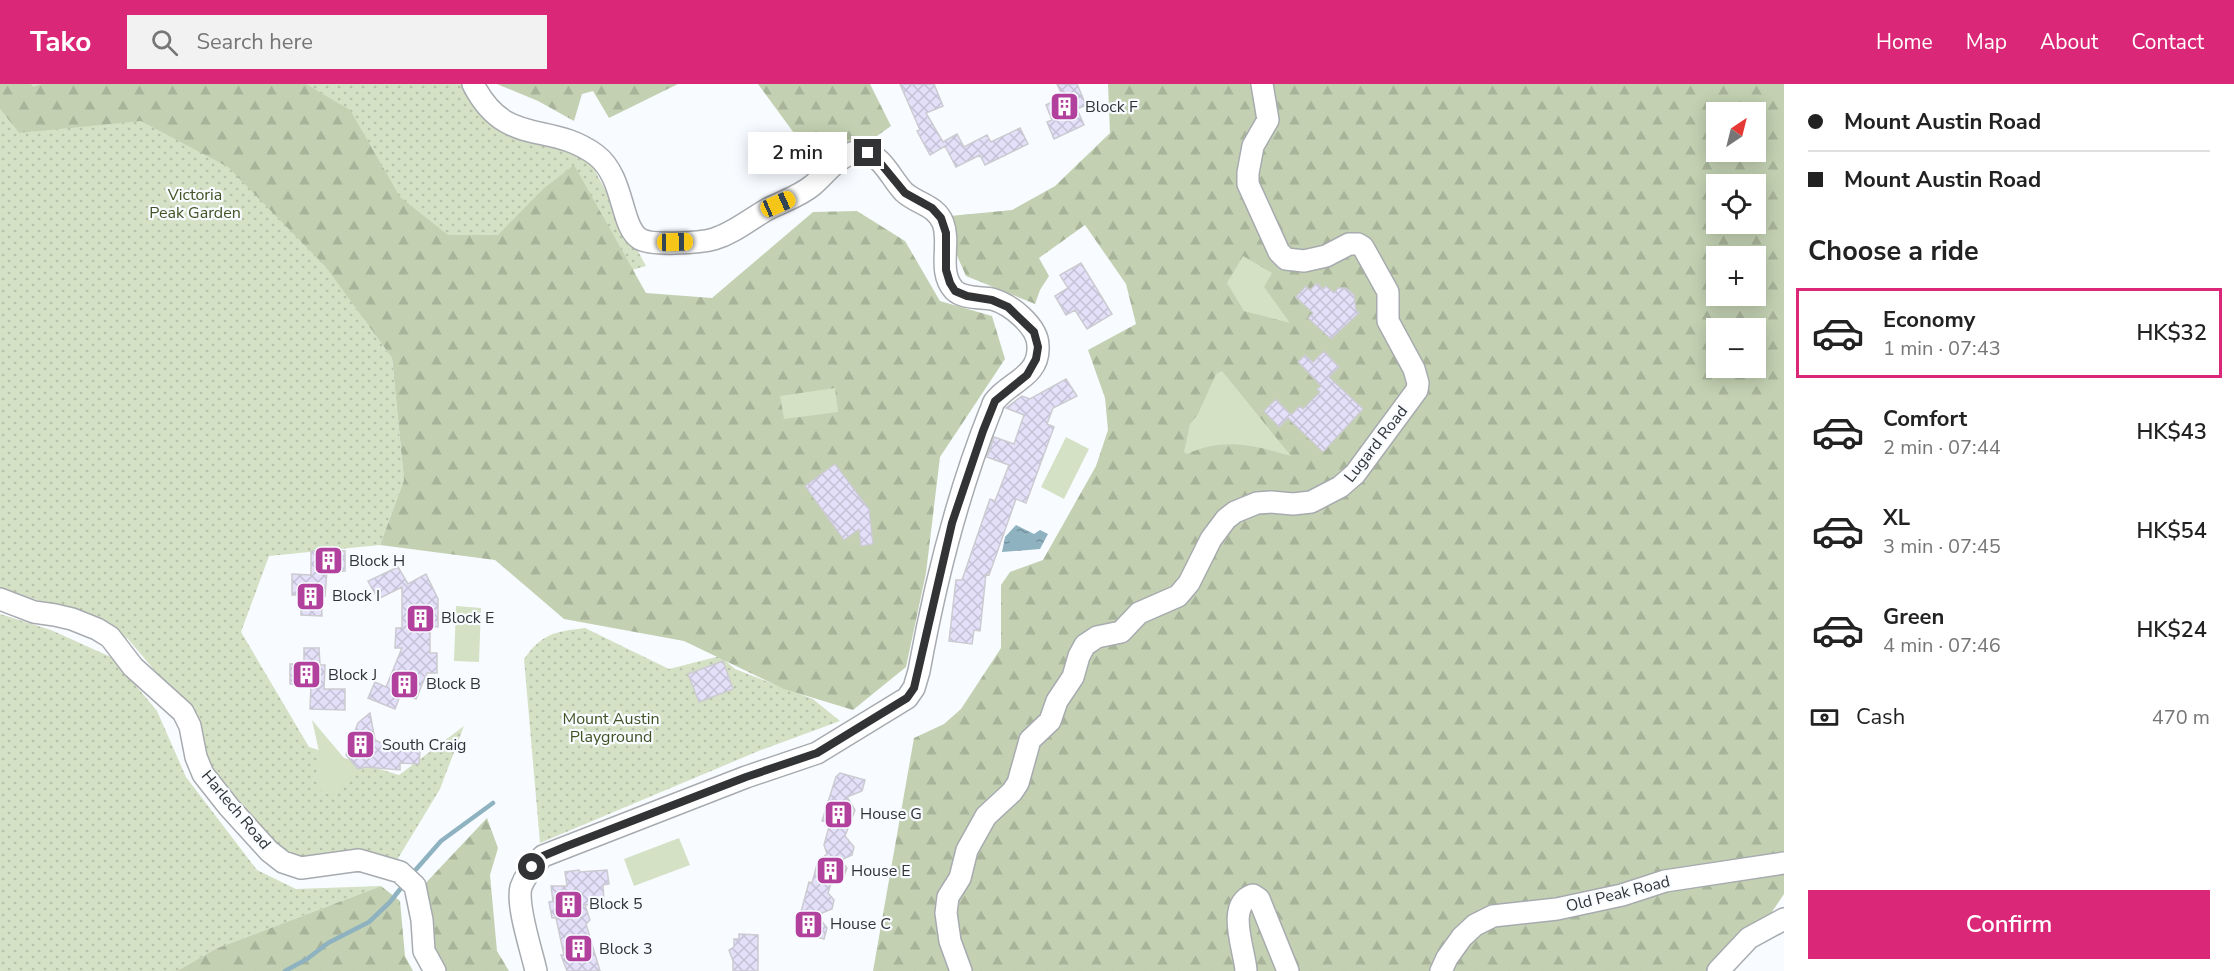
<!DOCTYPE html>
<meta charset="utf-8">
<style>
body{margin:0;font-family:"Nunito Sans",sans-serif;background:#f2f2f2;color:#222;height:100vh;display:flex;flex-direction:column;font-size:22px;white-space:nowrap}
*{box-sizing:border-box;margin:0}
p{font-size:20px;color:#767676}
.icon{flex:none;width:33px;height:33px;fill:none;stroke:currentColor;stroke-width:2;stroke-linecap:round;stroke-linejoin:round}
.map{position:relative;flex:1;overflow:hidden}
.details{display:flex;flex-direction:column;background:#fff;width:450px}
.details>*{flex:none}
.hud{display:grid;align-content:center;height:132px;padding:0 24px;background:#fff}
.needle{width:39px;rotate:35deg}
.fabs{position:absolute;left:1706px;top:18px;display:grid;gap:12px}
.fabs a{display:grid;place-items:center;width:60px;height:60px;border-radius:0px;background:#fff;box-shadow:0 3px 15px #0003;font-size:30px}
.end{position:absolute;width:27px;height:27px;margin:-14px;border:8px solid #323335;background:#fff;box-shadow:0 0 0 3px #fff}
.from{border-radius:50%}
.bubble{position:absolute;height:42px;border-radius:0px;background:#fff;box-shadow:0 3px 15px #0003;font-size:20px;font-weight:600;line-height:42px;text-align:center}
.car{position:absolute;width:18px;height:36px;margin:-18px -9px;border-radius:8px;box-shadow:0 0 4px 2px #0007;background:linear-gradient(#f5c518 24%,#345 0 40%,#f5c518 0 76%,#345 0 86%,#f5c518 0)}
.hud b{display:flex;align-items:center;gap:21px;height:57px;font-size:22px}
.hud b+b{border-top:2px solid #e0e0e0}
.hud i{width:15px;height:15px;background:#222}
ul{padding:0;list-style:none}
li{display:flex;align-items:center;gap:18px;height:90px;margin:0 12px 9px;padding:0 12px;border:3px solid transparent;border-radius:0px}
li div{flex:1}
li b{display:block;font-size:22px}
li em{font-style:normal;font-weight:600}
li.selected{border-color:#db2777}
li>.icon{width:54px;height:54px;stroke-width:1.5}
h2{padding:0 24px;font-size:27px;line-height:72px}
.pay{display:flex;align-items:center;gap:15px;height:66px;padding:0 24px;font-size:22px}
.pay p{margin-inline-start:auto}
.button{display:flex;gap:12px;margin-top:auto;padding:12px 24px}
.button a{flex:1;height:69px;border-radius:0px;background:#db2777;color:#fff;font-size:24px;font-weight:600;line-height:69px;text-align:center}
header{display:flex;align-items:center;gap:36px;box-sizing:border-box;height:84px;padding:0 30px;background:#db2777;color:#fff}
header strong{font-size:28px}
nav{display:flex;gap:33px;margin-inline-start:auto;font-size:21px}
.search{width:420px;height:54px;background:#f2f2f2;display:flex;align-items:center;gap:15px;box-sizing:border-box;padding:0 21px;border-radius:0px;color:#767676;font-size:22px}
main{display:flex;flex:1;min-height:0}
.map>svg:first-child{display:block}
</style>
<header>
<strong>Tako</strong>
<div class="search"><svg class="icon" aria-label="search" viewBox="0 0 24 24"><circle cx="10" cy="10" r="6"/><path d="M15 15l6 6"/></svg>Search here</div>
<nav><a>Home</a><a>Map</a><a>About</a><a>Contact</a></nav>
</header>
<main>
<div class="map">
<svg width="1784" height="887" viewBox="0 0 1784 887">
<defs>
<pattern id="grass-dots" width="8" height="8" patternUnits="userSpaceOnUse" patternTransform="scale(1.5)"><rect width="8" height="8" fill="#d5e1c5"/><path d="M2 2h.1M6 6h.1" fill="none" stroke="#b7c2aa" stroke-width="1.8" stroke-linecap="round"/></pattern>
<pattern id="forest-firs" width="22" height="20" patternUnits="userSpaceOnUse" patternTransform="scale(1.5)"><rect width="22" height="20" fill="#c3d1b2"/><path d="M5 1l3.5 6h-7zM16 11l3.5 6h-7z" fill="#a8b49a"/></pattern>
<pattern id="water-ripples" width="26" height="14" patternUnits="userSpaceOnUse" patternTransform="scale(1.5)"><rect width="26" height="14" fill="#8eb2c0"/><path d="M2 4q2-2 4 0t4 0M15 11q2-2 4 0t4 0" fill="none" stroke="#75919d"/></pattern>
<pattern id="building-cross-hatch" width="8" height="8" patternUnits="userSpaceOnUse" patternTransform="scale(1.5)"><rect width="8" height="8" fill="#e4e0fa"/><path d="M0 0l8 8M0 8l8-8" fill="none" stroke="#c4c1d7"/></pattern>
</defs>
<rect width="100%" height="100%" fill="#f8fbff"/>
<path fill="url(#grass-dots)" d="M9 0H469L492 37 586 70 646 182 477 230 363 234 392 274 404 396 380 461 269 472 241 548 309 663 399 691 464 642 440 705 394 781 300 780 273 767 207 680 178 614 128 555 59 523 0 504V25L19 49 35 47Z
M0 530 51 546 113 574 157 627 186 693 257 786 296 805 381 802 215 865 177 887H0Z
M585 544 669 585 720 572 735 585 813 615 840 637 761 666 540 759 524 575C543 549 554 548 585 544Z"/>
<path fill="url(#forest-firs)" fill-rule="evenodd" d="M0 0H31L33 3 41 0H306L350 26 400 113 448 151H498L543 105 574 81 646 209 712 214 813 128 857 127 905 157 940 217 992 232 1005 275 940 373 926 489 906 583 853 626 784 605 684 557 564 535 495 476 380 461 404 396 392 274 326 183 228 83 141 37 19 49 0 25Z
M497 0H678L609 34 593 7 582 10 574 37 538 17Z
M758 0H870L891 42 824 90Z
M1108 0H1784V810L1759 847 1725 887H873L914 654 944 640 961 625 1001 564V501L1010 488 1043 476 1096 382 1108 346 1105 314 1088 266 1136 240 1126 200 1085 141 1039 174 1049 192 1040 206 1035 220 966 192 940 133 1012 126 1055 102 1110 49ZM1716 28H1755V68H1716ZM1716 100H1755V140H1716ZM1716 172H1755V212H1716ZM1716 244H1755V284H1716Z
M487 734 498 764 490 791 497 867 509 887H433L420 805Z
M381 802 400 817 405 872 413 887H177L215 865Z"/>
<path fill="#d5e1c5" d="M1243 172 1272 189 1264 203 1290 239 1244 227 1227 199Z
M1222 287 1291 372C1253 361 1224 353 1187 370L1184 368 1190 340 1198 330 1216 290Z
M835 304 838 328 784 335 780 312Z
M1066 353 1089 365 1064 415 1041 403Z
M456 522 481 524 479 578 454 577Z
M312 636 355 687 345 702 333 713 316 703 319 698 316 691 320 672Z
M679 754 690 781 634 802 624 775Z"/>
<path fill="url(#water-ripples)" d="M1016 441 1034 450 1040 446 1048 450 1040 465 1002 468 1005 453Z"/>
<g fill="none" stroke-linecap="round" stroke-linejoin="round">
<path stroke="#8eb2c0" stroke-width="4.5" d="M412 790 441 757 493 719
M285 887 307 875 328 859 369 838 390 818 405 799"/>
</g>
<path fill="url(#building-cross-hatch)" stroke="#cbcbd0" stroke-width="1.5" d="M900 0H934L943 22 926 29 943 58 957 50 964 63 987 51 991 58 1020 44 1028 60 985 81 980 71 956 83 945 62 930 71 917 47 920 46Z
M1057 0H1077L1086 21 1077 25 1084 41 1054 55 1047 38 1052 36 1046 21 1063 13Z
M1081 179 1112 230 1087 245 1075 226 1066 231 1055 212 1068 204 1060 191Z
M1317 199 1323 205 1326 202 1334 209 1338 204H1346L1354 211 1356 226 1359 229 1331 255 1308 234 1313 229 1296 213 1306 202 1310 206Z
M1324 267 1339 283 1329 293 1363 325 1323 368 1288 334 1279 343 1264 327 1276 315 1291 331 1300 322 1303 325 1320 308 1317 305 1321 302 1298 278 1305 271 1313 278Z
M1066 295 1077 312 1053 324 1047 340 1054 343 1026 419 1016 415 989 491 986 490 980 547 974 546 972 560 949 557 956 496H962L990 415 995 417 1009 381 987 373 994 353 1014 360 1024 331 1006 324 1022 312 1030 315Z
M835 380 869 425 873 460 861 462 859 445 844 456 805 402Z
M311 467H345V487H327L325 512 321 511 322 532 301 531V511H292V490L311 491Z
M398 483 408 500 426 490 438 515V543L430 542V569H437V589H427L416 615 401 609 395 625 368 614 375 598 386 603 402 564H395L396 544H402V503L378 515 368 497Z
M304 564H319L320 581H325L324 605H345V626L310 625 311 601 290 600V580H304Z
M723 577 733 605 699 618 688 590Z
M370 629 375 656 394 665 420 667 419 680 400 679V686L366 683 358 685 346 671 358 639Z
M840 689 865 696 862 707 847 713 855 726 845 752 854 763 852 771 841 776 847 784 844 792 832 796 828 809 834 816 832 825 817 831 827 844 824 855 799 848 797 843 809 798 812 799 818 777 827 770 824 761 830 739 822 737 836 693Z
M579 786 580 788 607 786 609 800 603 801 604 819 585 821 590 836 586 840 600 887H567L561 871H564L556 834H552L549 818 553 817 551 802H567L565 788Z
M739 850 758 851V887H733V877L729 866 734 863V855H739Z"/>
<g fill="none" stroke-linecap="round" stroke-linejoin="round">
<defs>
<path id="minor" d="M473 0C506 65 549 36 596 71 625 93 620 143 640 155 652 162 700 159 714 155 734 149 750 135 768 125 784 117 800 112 813 101 825 91 834 77 848 71 853 68 859 67 864 68 883 72 892 96 904 108 917 120 936 121 943 139 951 160 937 187 954 206 963 215 980 213 992 215 1010 220 1038 242 1038 262 1040 293 1008 298 994 318 992 321 992 325 990 328 957 411 935 499 919 587L914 604 907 614 817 669 746 693 543 772C534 782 525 791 521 803 516 821 532 868 536 887
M0 515 34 528 55 531 72 535 97 545 110 553 133 583 183 628 190 642 196 673 203 690 229 723 269 767 283 778 301 784 359 776 400 788 415 802 422 836 424 867 435 887
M961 887 950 857 946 829 948 813 960 794 967 766 986 732 1012 708 1018 699 1030 656 1050 637 1057 617 1073 593 1079 572 1085 561 1097 553 1121 548 1139 529 1178 512 1189 499 1211 455 1226 435 1235 428 1257 419 1271 418 1293 420 1311 418 1340 403 1355 390 1417 306 1418 299 1414 285 1388 237V208L1363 163 1358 160H1349L1326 172 1304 177 1286 175 1279 168 1248 100V89L1253 62 1268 36 1262 0
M1246 887C1245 866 1225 821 1253 811L1259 815 1288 887
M1441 887 1447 874 1462 853 1475 841 1493 832 1557 825 1622 811 1665 797 1784 779
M1718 887 1749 854 1784 835"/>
</defs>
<use href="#minor" stroke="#a7abaf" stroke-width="24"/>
<use href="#minor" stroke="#fff" stroke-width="21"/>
</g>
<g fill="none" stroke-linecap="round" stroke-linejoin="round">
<path stroke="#323335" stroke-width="8" d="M532 783 543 772 567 762 746 693 817 669 907 614 914 604 952 439 983 347 995 317 1027 291 1036 275 1038 263 1034 248 1008 223 992 216 967 212 955 207 950 199 946 186V149L941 134 932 124 905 109 877 75 868 69"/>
</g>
<defs>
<symbol id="building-square" viewBox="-11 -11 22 22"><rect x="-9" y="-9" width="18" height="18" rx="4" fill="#b2419d" stroke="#f8fbff"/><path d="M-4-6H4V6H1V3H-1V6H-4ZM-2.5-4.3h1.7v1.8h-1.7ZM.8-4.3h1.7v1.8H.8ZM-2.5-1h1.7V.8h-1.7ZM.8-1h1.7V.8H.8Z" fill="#fff"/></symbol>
</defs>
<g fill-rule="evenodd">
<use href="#building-square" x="1048" y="6" width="33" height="33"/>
<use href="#building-square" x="312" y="460" width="33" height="33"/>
<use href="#building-square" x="294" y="496" width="33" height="33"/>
<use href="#building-square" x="404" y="518" width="33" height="33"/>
<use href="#building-square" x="290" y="574" width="33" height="33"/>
<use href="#building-square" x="388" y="584" width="33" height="33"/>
<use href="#building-square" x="344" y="644" width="33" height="33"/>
<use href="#building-square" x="822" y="714" width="33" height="33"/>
<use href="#building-square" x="814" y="770" width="33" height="33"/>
<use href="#building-square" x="552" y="804" width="33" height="33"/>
<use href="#building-square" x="792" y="824" width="33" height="33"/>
<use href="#building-square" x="562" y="848" width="33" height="33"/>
</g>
<g text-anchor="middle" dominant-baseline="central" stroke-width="4.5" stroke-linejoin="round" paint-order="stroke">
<g font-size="16" fill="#323335" stroke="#f8fbff" text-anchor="start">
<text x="1085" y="23">Block F</text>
<text x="349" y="477">Block H</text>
<text x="332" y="512">Block I</text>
<text x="441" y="534">Block E</text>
<text x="328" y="591">Block J</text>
<text x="426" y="600">Block B</text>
<text x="382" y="661">South Craig</text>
<text x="860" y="730">House G</text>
<text x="851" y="787">House E</text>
<text x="589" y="820">Block 5</text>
<text x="830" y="840">House C</text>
<text x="599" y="865">Block 3</text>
</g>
<g font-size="16" fill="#415324" stroke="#f8fbff">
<text x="195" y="111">Victoria<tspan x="195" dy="18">Peak Garden</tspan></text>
<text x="611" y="635">Mount Austin<tspan x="611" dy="18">Playground</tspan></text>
</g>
<g font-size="16" fill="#323335" stroke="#f8fbff">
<text transform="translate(1376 360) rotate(-52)">Lugard Road</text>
<text transform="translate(236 726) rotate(50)">Harlech Road</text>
<text transform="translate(1618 810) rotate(-14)">Old Peak Road</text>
</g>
</g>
</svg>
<div class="fabs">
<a><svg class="needle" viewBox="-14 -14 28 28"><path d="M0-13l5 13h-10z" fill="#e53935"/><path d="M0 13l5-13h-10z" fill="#767676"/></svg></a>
<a><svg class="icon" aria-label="locate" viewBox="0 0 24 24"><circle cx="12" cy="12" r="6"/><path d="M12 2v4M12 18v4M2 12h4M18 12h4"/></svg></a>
<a>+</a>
<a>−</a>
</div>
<i class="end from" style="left:532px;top:783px"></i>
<i class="end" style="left:868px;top:69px"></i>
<div class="bubble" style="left:748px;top:48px;width:99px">2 min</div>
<i class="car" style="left:778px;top:120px;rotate:66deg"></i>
<i class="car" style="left:675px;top:158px;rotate:89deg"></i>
</div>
<section class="details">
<div class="hud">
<b><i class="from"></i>Mount Austin Road</b>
<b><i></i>Mount Austin Road</b>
</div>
<h2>Choose a ride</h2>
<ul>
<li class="selected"><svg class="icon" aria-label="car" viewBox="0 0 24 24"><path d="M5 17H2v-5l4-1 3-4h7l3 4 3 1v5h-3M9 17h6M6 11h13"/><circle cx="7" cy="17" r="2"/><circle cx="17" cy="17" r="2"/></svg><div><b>Economy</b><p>1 min · 07:43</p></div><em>HK$32</em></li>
<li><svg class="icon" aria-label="car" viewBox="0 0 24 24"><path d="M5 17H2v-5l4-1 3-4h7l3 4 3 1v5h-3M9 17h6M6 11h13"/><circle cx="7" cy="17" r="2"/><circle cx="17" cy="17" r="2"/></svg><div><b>Comfort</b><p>2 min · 07:44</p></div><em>HK$43</em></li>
<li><svg class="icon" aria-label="car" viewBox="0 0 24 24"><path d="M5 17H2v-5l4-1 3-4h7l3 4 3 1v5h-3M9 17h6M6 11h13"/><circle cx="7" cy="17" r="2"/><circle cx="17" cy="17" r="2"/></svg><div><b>XL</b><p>3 min · 07:45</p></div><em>HK$54</em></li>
<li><svg class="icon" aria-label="car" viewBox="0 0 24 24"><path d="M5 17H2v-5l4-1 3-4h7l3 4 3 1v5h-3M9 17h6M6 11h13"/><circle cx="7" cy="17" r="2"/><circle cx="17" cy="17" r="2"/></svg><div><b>Green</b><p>4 min · 07:46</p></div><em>HK$24</em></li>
</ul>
<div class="pay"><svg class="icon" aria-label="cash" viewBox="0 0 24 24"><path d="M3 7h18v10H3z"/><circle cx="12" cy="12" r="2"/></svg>Cash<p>470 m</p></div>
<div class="button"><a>Confirm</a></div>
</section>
</main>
